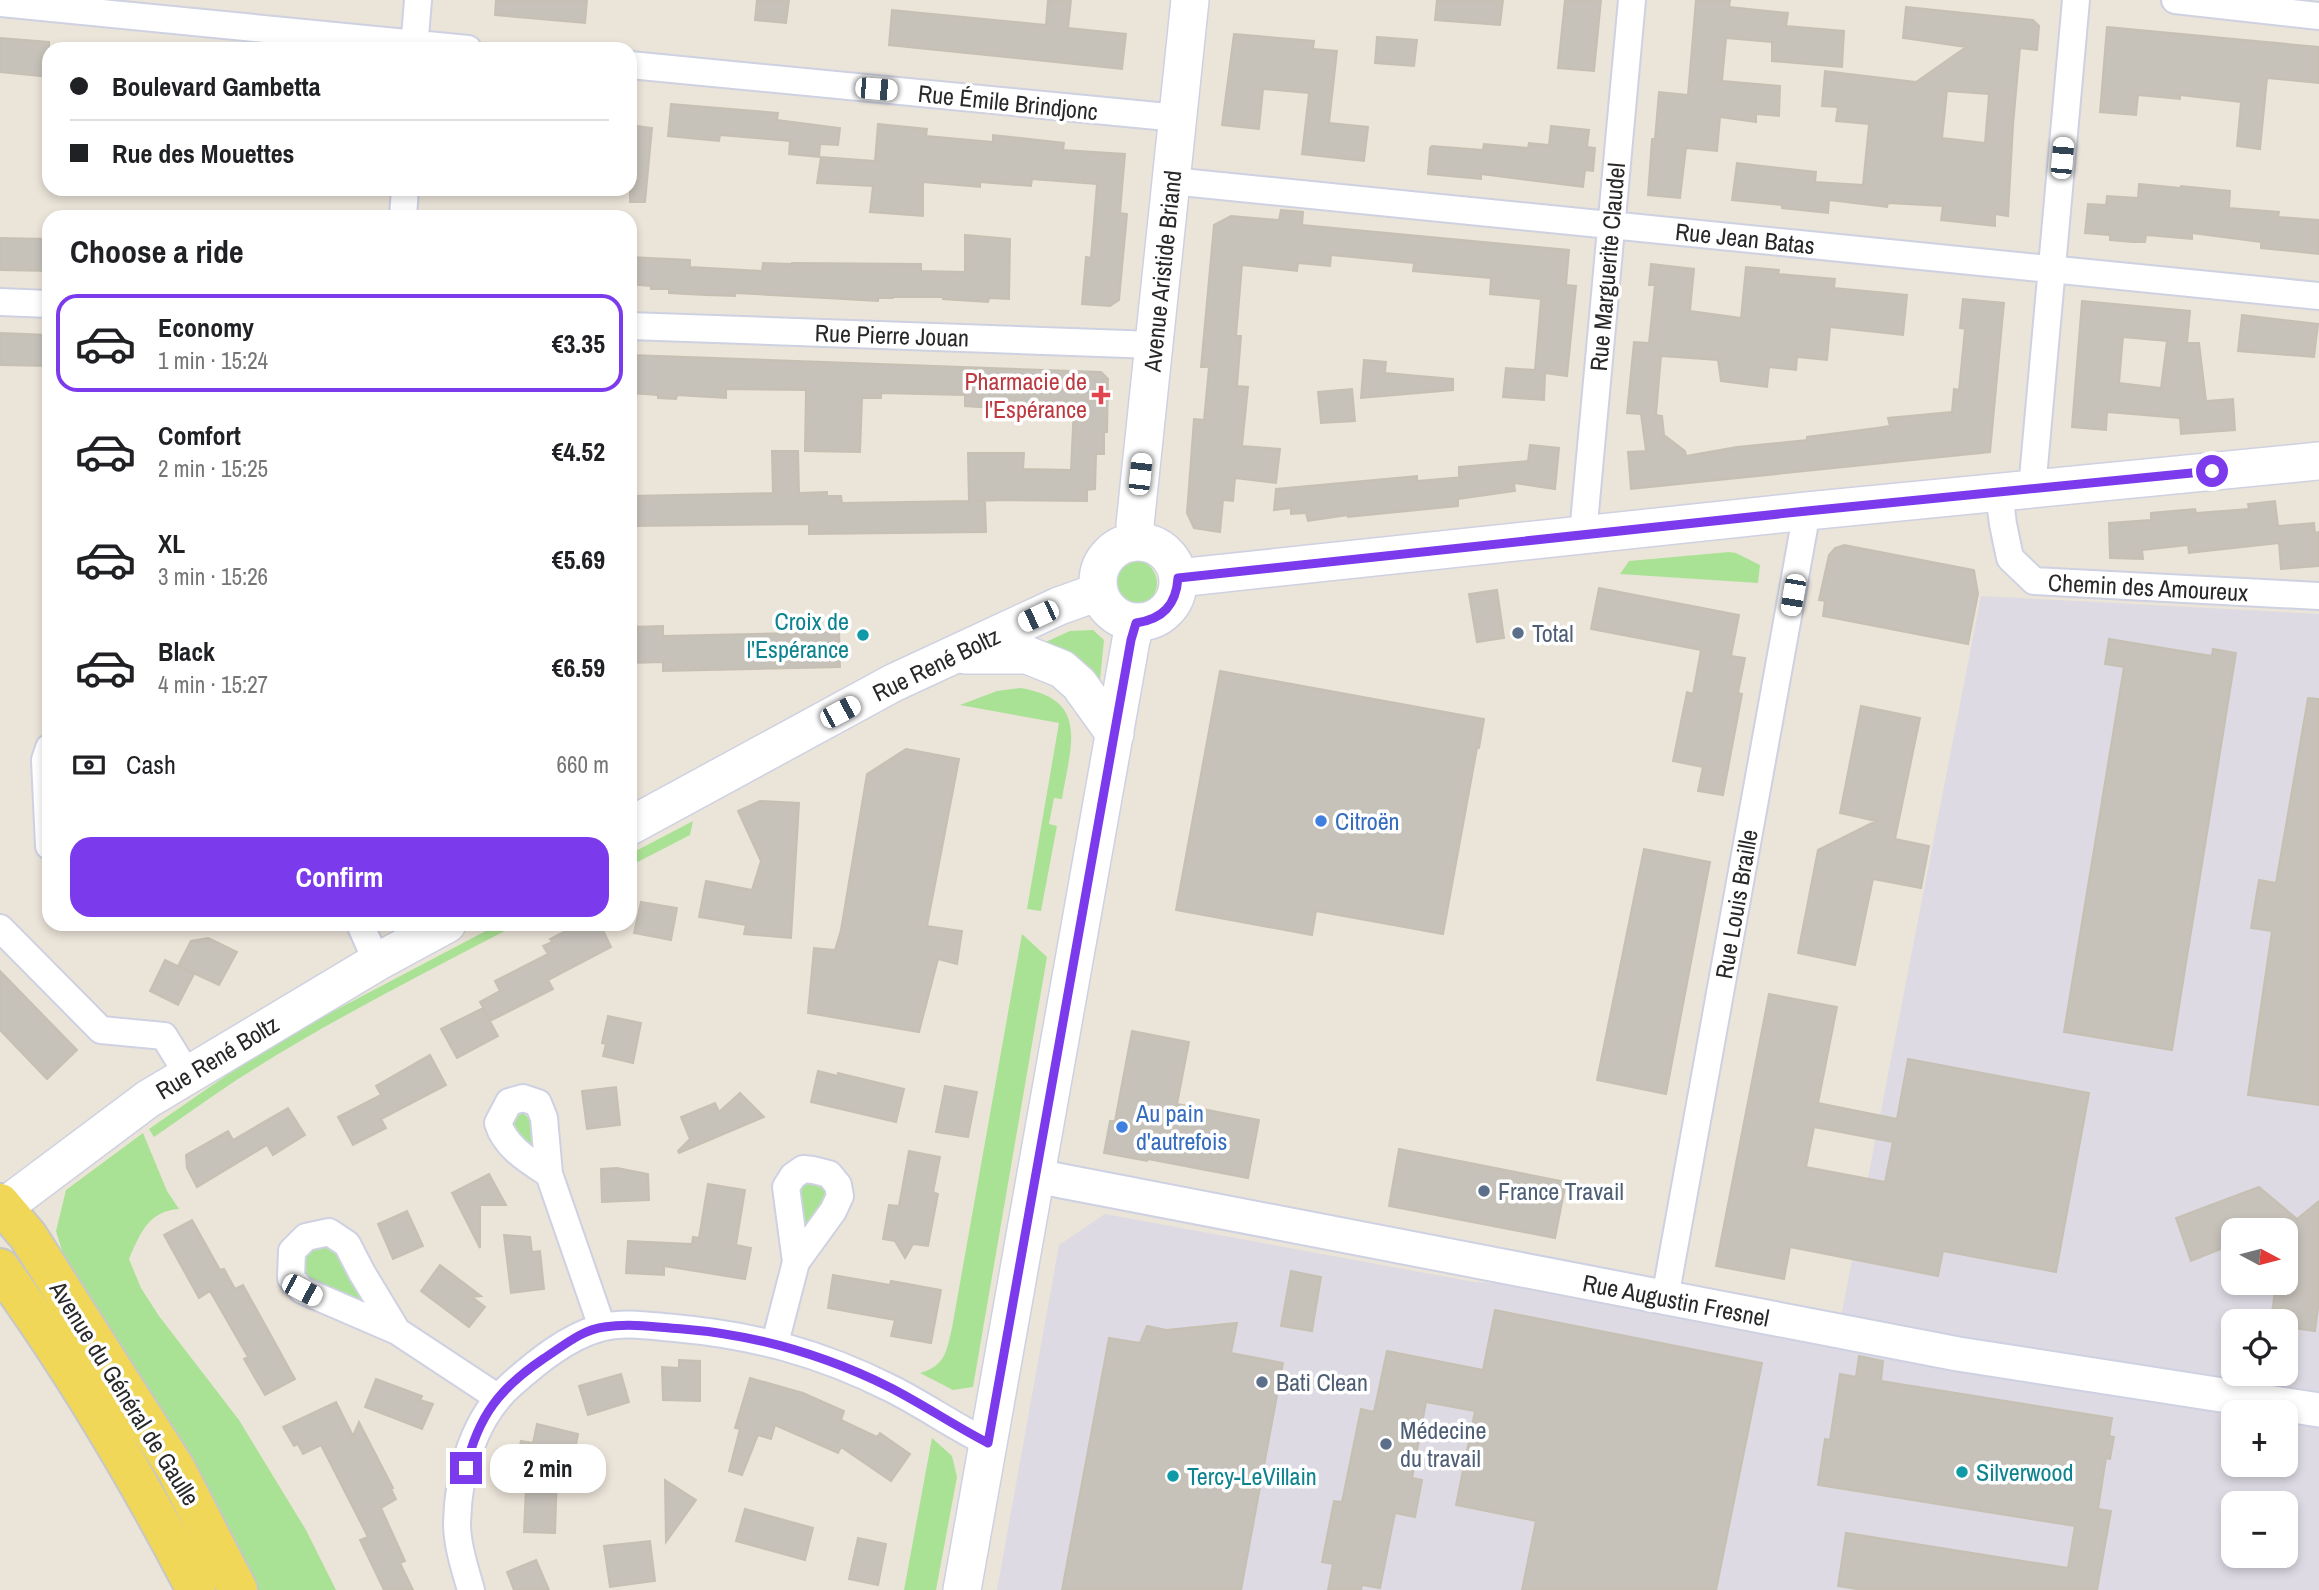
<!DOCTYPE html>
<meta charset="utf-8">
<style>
body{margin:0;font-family:"Archivo Narrow",sans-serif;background:#f6f6f6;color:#202124;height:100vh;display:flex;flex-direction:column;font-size:26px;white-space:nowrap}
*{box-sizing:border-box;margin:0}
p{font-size:23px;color:#757577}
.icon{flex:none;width:38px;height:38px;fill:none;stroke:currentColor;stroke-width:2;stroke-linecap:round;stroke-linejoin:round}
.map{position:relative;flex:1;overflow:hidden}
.panel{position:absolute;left:42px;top:210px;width:595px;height:721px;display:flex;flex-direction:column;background:#fff;border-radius:21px;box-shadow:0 4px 10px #0003}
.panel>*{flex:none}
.hud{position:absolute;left:42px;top:42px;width:595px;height:154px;border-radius:21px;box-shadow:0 4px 10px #0003;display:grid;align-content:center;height:154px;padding:0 28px;background:#fff}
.needle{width:46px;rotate:97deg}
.tools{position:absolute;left:2221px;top:1218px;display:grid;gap:14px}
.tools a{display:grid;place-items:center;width:77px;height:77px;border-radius:14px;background:#fff;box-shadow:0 4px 10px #0003;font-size:35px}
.end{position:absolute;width:32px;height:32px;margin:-16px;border:9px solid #7c3aed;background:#fff;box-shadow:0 0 0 4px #fff}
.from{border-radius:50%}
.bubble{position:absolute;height:49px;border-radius:21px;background:#fff;box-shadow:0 4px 10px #0003;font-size:23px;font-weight:800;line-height:49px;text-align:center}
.car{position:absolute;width:21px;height:42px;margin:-21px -10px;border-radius:9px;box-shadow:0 0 5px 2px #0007;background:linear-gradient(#fff 24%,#345 0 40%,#fff 0 76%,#345 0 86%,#fff 0)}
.hud b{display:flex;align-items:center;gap:24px;height:66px;font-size:26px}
.hud b+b{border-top:2px solid #e0e0e0}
.hud i{width:18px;height:18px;background:#202124}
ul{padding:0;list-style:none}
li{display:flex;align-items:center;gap:21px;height:98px;margin:0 14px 10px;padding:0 14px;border:4px solid transparent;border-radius:21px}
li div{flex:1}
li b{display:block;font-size:26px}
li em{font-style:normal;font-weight:800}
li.on{border-color:#7c3aed}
li>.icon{width:63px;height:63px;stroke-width:1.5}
h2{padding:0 28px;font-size:32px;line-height:84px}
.pay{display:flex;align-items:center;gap:18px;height:77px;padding:0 28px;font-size:26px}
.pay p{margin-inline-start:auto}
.cta{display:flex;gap:14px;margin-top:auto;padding:14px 28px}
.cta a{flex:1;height:80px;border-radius:21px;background:#7c3aed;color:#fff;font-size:28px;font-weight:800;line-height:80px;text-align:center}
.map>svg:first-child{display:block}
</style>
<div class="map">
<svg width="2319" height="1590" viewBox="0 0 2319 1590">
<rect width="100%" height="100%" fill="#ebe4d9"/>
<path fill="#dddae3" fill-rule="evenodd" d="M1981 596 2319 614V1590H997L1059 1245 1105 1214 1474 1282 1642 1291 1840 1322ZM2233 1230H2286V1283H2233ZM2233 1321H2286V1374H2233ZM2233 1412H2286V1465H2233ZM2233 1503H2286V1556H2233Z"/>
<path fill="#aae295" d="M1729 552 1736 553 1760 565 1758 583 1620 574 1629 561Z
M1111 583a23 23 0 1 1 46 0a23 23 0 1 1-46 0Z
M1093 630 1104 640 1099 690 1039 645 1070 631Z
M1020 688C1091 699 1070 747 1062 799L1054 798 1049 824 1057 826 1041 911 1027 909 1059 723 960 705 997 691Z
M693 821 690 835 630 866V854Z
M499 924H518C424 973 327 1022 238 1079 209 1098 182 1118 154 1137L149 1129 230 1073 311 1023Z
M1022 934 1047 957 973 1387 953 1390 920 1373C946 1365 946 1352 952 1328Z
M523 1113 533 1122 538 1156 513 1134 514 1118Z
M143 1133 167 1191 179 1209C148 1211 140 1234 129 1259L141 1288 159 1316 239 1420 306 1530 336 1590H255L67 1267 56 1231 66 1190Z
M809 1181 823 1187 828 1197 806 1232 798 1208 799 1188Z
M326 1244 339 1251 365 1300 363 1305 314 1286 301 1274 304 1257 313 1246Z
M932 1438 952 1456 957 1477 936 1590H904Z"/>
<path fill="#c6c1b9" stroke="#c6c0b3" stroke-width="2" fill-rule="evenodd" d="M496 0H587L585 23 495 15Z
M757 0H789L786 23 755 20Z
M1048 0H1071L1068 28 1126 34 1122 69 889 45 892 10 1046 25Z
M1437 0H1503L1500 25 1435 20Z
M1565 0H1601L1594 71 1558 68Z
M1696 0H1730L1729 7 1788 13 1786 26 1844 31 1842 67 1772 61V42L1726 38 1722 81 1780 86 1779 116 1756 114V122L1720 117 1717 151 1686 148 1680 198 1648 195 1652 139H1655L1659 92 1688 95Z
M1906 7 2033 20 2039 26 2037 50 2020 48 2013 125 2008 216 1995 214V226L1941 220 1943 206 1888 203 1887 207 1829 200 1828 213 1782 208V205L1732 200 1737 163 1816 172 1815 182 1863 185 1869 124 1836 121 1838 107 1822 106 1825 71 1916 82 1966 47 1903 38ZM1947 91 1989 94 1985 143 1942 138Z
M2107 27 2319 47V83L2267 78 2260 149 2237 146 2241 102 2180 95V99L2138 95 2136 115 2100 112Z
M1234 34 1314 41 1313 49 1337 51 1329 123 1368 127 1364 161 1302 154 1309 93 1263 89 1259 129 1222 125Z
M1377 37 1417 40 1414 66 1375 63Z
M0 38 49 42V77L0 72Z
M671 104 778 113 777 120 840 128 838 145 820 144 819 157 789 154 790 141 720 135 719 141 668 136Z
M878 124 927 129 926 136 993 142V135L1064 143 1063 150 1125 154 1120 213 1127 214 1119 300 1110 306 1082 304 1086 257 1091 258 1097 184 1032 179 1031 186 980 182V187L923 182V216L870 212 873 186 817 183 821 157 875 161Z
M630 125 652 128 645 202H630Z
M1551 126 1589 130 1587 147 1595 148 1593 171 1585 170 1583 187 1481 174V179L1428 174 1430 148 1432 146 1483 150 1484 144 1528 148 1529 143 1549 145Z
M2139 184 2181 188V186L2230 191 2229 208 2279 212 2278 217 2319 220V254L2261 248V242L2192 233V239L2146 235 2145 242H2133L2110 240V235L2085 233 2088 204 2106 205 2107 196 2138 198Z
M1281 210 1303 212 1302 225 1569 250 1566 285 1576 286 1567 376 1545 373 1544 400 1503 397 1506 368 1535 370 1541 299 1490 294 1491 278 1413 271 1414 263 1331 255 1330 266 1298 263 1297 271 1242 265 1236 336H1241L1237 386 1248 387 1242 446 1280 449 1276 483 1235 478 1233 501 1223 500 1220 532 1194 528 1187 513 1194 419 1204 420 1209 367H1201L1214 225 1231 216 1279 220Z
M965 235 1010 239 1009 299 989 298 988 302 943 299V297H893V298H878V301L735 293V296L706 295 669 293V289H651V286L630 284V257L690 260V267L762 271 763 263 792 264V263L921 264V271L965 272Z
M0 238 49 239V271L0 270Z
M1651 264 1694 269 1690 311 1741 318 1746 267 1779 270 1778 274 1835 279 1834 288 1907 295 1903 335 1830 327 1827 360 1797 357 1796 370 1769 367 1767 387 1721 381 1718 360 1661 356 1656 415 1662 416 1664 435 1685 451 1686 456 1737 447 1807 440V437L1877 428 1890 426 1888 418 1952 412 1954 389 1959 390 1965 329 1960 328 1963 299 2004 303 1990 452 1631 489 1628 452 1646 451 1641 414 1627 413 1634 342 1649 343 1655 285H1649Z
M2082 301 2190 311 2187 343H2199L2206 401 2233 399 2235 430 2181 434 2180 418 2107 412 2106 430 2072 427ZM2123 337 2167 341 2161 388 2119 383Z
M2242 315 2318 324 2314 357 2238 351Z
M0 333 49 335V366L0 365Z
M630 355 1101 372 1108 379 1107 432H1104V454H1096L1095 489 1087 490V501L1005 500 975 501H985L986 532 809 534V524L630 526V496L773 493 772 451H798L799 493 827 492V496H841L842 503 969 501 968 453H1024L1023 469 1071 470 1074 406 1026 404 1025 410 965 406V395L881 393V398H862L860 452 805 451 806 390 726 389V398L677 395 676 399 658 398V395L630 393Z
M1364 360 1386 362 1385 373 1453 379V390L1361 398Z
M1352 389 1355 421 1321 423 1318 392Z
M1530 445 1559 448 1555 489 1514 483 1515 491 1458 499V506L1348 517V515L1308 521 1306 513 1291 514V508L1274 510 1276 489 1417 476V481L1464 477 1459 476V467L1528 461Z
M2275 501 2278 526 2314 523 2315 533 2319 532V566L2281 569 2279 543 2189 553 2188 545 2142 550 2143 559 2110 558 2109 523 2151 520V513L2195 509 2196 513 2249 509 2248 504Z
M1844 545 1974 570 1978 594 1968 644 1823 616 1825 601 1819 600 1829 555 1835 548Z
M1599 588 1739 615 1731 656 1745 658 1738 693 1742 694 1723 795 1698 791 1703 767 1673 761 1687 692 1693 694 1701 650 1591 629Z
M1497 590 1504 638 1477 642 1469 594Z
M663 626V636L839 632 840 667 663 671V662L630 663V627Z
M2109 639 2212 656 2213 649 2236 653 2172 1050 2064 1032 2124 667 2105 664Z
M1220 671 1484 719 1479 748H1477L1443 934 1316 911 1312 935 1176 910Z
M2308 698 2319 699V1105L2248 1095 2272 931 2251 928 2259 880 2276 883Z
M1861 706 1920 718 1895 839 1929 846 1921 888 1873 879 1855 965 1798 953 1818 850 1876 821 1840 813Z
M906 749 959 759 927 926 962 931 957 964 938 959 919 1032 808 1013 814 948 835 950 841 930 867 774Z
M760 801 799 803 791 938 744 934 746 925 699 917 706 881 752 890 761 861 738 811Z
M1644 849 1710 862 1666 1094 1597 1080Z
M641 902 677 908 671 940 634 933Z
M579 924H600L611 947 548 980 553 989 490 1021 480 1002 500 991 495 981 548 954 543 946 552 942 550 939Z
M208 938 237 952 219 985 178 966 191 941Z
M165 960 194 974 178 1005 150 991Z
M0 971 77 1050 47 1079 0 1030Z
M1769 994 1837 1007 1818 1103 1897 1119 1908 1059 2089 1093 2056 1272 1943 1251 1938 1276 1790 1247 1784 1279 1716 1266ZM1814 1127 1893 1142 1885 1182 1806 1167Z
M483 1008 498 1036 457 1058 441 1029Z
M608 1016 641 1023 633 1063 603 1056 606 1044 602 1043Z
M1132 1031 1189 1042 1177 1104 1259 1120 1248 1178 1148 1159 1147 1161 1104 1153 1110 1121H1115Z
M430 1055 446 1085 381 1119 386 1128 353 1145 338 1117 381 1095 376 1086Z
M818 1071 838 1076V1073L904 1089 896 1122 811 1102Z
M945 1086 977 1092 968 1137 936 1132Z
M616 1087 620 1125 587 1129 582 1091Z
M740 1093 764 1117 679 1153 678 1151 690 1139 681 1117 715 1103 719 1112Z
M288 1108 305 1135 273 1155 267 1145 197 1187 187 1168 186 1155 228 1131 233 1140Z
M1399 1149 1566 1182 1555 1238 1389 1206Z
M909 1151 940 1157 933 1192 938 1194 928 1246 913 1244 905 1258 895 1241 883 1239 889 1205 899 1206Z
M617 1168 648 1174 649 1200 602 1202 601 1169Z
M489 1174 506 1205H480V1248L452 1193Z
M708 1184 745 1190 736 1245 751 1248 745 1279 664 1266V1275L626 1273 628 1241 692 1244 693 1237 699 1238Z
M2259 1187 2297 1219 2319 1201V1300L2315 1331 2286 1327V1321H2271L2276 1283H2286V1230H2233V1244L2191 1261 2176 1218Z
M407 1211 423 1246 393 1259 378 1224Z
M192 1220 220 1270 224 1269 235 1289 243 1285 295 1379 265 1395 244 1359 248 1357 210 1291 199 1298 164 1235Z
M504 1235 530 1237 532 1252 540 1251 544 1289 511 1293Z
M440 1265 481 1296 472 1297 485 1307 469 1327 421 1291Z
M1291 1271 1321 1277 1312 1331 1281 1326Z
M833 1275 890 1285 891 1281 941 1290 931 1343 891 1336 895 1320 828 1308Z
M1495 1310 1762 1363 1716 1590H1522L1536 1521 1456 1505 1475 1411 1426 1402 1412 1478 1422 1480 1415 1517 1395 1513 1380 1588 1362 1585 1361 1590H1328L1333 1564 1322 1562 1334 1501 1342 1502 1361 1409 1374 1412 1387 1351 1483 1370Z
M1237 1323 1231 1353 1283 1363 1241 1590H1062L1109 1338 1140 1343 1147 1326 1166 1330Z
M1859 1356 1883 1361 1881 1381 2112 1418 2109 1436 2114 1437 2110 1459 2106 1458 2098 1509 2111 1511 2097 1590H1863L1838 1586 1846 1533 2068 1568 2075 1526 1818 1485 1825 1439 1830 1440 1840 1374 1856 1377Z
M679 1360 700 1361V1401L663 1400 662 1367 679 1368Z
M621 1374 629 1402 588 1415 579 1386Z
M750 1378 803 1393 844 1411 841 1420 877 1437 880 1433 910 1454 891 1481 841 1447 838 1453 775 1425 771 1439 758 1435 742 1475 729 1471 740 1429 735 1428Z
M376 1379 422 1396 420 1400 433 1404 422 1429 365 1407Z
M336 1402 353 1436 359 1422 393 1488 391 1489 396 1499 381 1508 405 1561 400 1563 413 1590H384L360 1540 368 1537 321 1445 303 1454 298 1444 294 1446 283 1427Z
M537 1424 578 1434 574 1456 585 1458 580 1478 557 1473 555 1533 524 1532 527 1465 516 1463 521 1441 533 1443Z
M665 1480 696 1500 666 1542Z
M745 1509 813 1528 805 1560 736 1541Z
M858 1538 886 1544 878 1585 849 1579Z
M650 1541 655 1581 610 1587 604 1546Z
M536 1560 549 1590H514L507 1572Z"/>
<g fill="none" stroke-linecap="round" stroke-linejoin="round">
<defs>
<path id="minor" d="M2175 0 2319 16
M0 3 468 49
M414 49 418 0
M630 65 1178 118
M1171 181 2319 296
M403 217 405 189
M0 302 49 304
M630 326 1154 345
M2032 489 2076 0
M1999 493 2003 524 2010 558 2034 581 2319 596
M1583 534 1632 0
M49 748 45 760 49 846
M360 924 377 962
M0 928 101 1030 164 1036 188 1075
M549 1174C529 1161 505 1147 498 1123L509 1102 523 1098 538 1103 544 1118 549 1174 602 1327
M1665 1298 1807 511
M397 1331 362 1273 347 1244 329 1232 306 1237 292 1251 291 1278 302 1290 397 1331 497 1397
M775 1343 796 1262 833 1211 840 1196 838 1185 829 1174 813 1170 803 1169 793 1176 786 1187 796 1262
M471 1590C465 1569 457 1545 457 1523 458 1473 474 1417 512 1384 537 1362 567 1337 600 1328 623 1321 651 1326 674 1328 753 1335 821 1353 892 1389 924 1405 955 1427 988 1443"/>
<path id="tertiary" d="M1036 1176 1958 1354 2319 1410"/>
<path id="secondary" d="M1098 582a40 40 0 1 1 80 0a40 40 0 1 1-80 0Z
M1138 542 1135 525 1190 0
M1178 578 1807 511 2319 461
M965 655H1027L1062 669 1079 684 1115 734
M630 826 893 683 1059 606 1098 592
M0 1210 148 1099 377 962 447 924
M962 1590 1131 640 1136 623"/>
<path id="primary" d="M0 1203 28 1236 176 1469 238 1590
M0 1268C74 1370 138 1478 196 1590"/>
</defs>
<use href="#minor" stroke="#ced1e1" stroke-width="30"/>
<use href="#tertiary" stroke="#ced1e1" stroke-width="37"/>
<use href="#secondary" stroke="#ced1e1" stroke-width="40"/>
<use href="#primary" stroke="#c7c7c7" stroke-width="42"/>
<use href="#minor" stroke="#fff" stroke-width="26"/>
<use href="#tertiary" stroke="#fff" stroke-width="33"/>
<use href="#secondary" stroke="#fff" stroke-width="37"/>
<use href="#primary" stroke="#f0d758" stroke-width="38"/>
</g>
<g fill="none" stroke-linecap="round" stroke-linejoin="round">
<path stroke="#7c3aed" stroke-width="9" d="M466 1468C478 1416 500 1388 543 1359 562 1347 581 1330 604 1327 630 1323 657 1327 683 1329 757 1335 825 1355 891 1388 924 1405 955 1426 988 1443L1131 640 1136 623C1163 619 1176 605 1178 578L1807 511 2212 471"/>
</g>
<path fill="#e0444e" stroke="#fff" stroke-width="2.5" d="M1097.5 384.5h7v7h7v7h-7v7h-7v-7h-7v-7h7z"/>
<g fill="#5c6f8a" stroke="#fff" stroke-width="2.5">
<circle cx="1518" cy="633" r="7"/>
<circle cx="1484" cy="1191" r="7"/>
<circle cx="1262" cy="1382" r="7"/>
<circle cx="1386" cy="1444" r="7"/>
</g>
<g fill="#0f9aa8" stroke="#fff" stroke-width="2.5">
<circle cx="863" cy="635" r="7"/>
<circle cx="1962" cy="1472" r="7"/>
<circle cx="1173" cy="1476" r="7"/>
</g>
<g fill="#3f7fe0" stroke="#fff" stroke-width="2.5">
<circle cx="1321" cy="821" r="7"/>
<circle cx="1122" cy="1127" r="7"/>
</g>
<g text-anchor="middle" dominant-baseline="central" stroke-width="7" stroke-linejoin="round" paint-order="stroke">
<g font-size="24" fill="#282828" stroke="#fff">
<text transform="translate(1008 102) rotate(6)">Rue Émile Brindjonc</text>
<text transform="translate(1745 238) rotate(6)">Rue Jean Batas</text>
<text transform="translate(1607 267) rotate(-85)">Rue Marguerite Claudel</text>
<text transform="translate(1162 271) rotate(-84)">Avenue Aristide Briand</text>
<text transform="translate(892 335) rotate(2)">Rue Pierre Jouan</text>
<text transform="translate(2148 587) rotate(3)">Chemin des Amoureux</text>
<text transform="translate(936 664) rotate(-26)">Rue René Boltz</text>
<text transform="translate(1736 904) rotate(-80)">Rue Louis Braille</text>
<text transform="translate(217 1057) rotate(-31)">Rue René Boltz</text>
<text transform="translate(1676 1300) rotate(11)">Rue Augustin Fresnel</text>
<text transform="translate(125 1393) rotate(58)">Avenue du Général de Gaulle</text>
</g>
<g font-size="24" fill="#be3a42" stroke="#fff" text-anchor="end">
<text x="1087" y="381">Pharmacie de<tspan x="1087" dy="28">l'Espérance</tspan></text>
</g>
<g font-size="24" fill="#0d838f" stroke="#fff" text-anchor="start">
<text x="849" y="621" text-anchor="end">Croix de<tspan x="849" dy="28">l'Espérance</tspan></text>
<text x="1976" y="1472">Silverwood</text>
<text x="1187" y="1476">Tercy-LeVillain</text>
</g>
<g font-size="24" fill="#4e5e75" stroke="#fff" text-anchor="start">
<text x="1532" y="633">Total</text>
<text x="1498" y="1191">France Travail</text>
<text x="1276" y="1382">Bati Clean</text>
<text x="1400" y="1430">Médecine<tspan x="1400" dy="28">du travail</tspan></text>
</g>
<g font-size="24" fill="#366cbe" stroke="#fff" text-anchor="start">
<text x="1335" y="821">Citroën</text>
<text x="1136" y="1113">Au pain<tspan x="1136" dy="28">d'autrefois</tspan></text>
</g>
</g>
</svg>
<div class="tools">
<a><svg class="needle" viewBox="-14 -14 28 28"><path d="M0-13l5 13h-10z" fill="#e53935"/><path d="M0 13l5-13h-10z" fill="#757577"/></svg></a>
<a><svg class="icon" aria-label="locate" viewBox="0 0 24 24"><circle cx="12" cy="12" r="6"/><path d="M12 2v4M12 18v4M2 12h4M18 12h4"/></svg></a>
<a>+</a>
<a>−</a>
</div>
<i class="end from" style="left:2212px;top:471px"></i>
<i class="end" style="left:466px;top:1468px"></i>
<div class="bubble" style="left:490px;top:1444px;width:116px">2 min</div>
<i class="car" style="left:876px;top:89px;rotate:95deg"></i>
<i class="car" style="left:2062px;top:158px;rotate:5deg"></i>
<i class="car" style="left:1140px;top:474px;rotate:6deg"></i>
<i class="car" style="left:1793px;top:595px;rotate:190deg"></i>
<i class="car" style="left:1038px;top:616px;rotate:245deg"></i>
<i class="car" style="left:840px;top:712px;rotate:62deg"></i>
<i class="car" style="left:302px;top:1290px;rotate:118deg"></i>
<div class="hud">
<b><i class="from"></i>Boulevard Gambetta</b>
<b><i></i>Rue des Mouettes</b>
</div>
<section class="panel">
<h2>Choose a ride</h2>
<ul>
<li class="on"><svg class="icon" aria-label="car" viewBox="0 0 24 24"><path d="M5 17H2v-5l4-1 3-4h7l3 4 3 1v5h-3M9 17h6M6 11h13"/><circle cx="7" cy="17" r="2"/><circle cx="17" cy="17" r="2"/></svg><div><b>Economy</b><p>1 min · 15:24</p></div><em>€3.35</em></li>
<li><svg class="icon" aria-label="car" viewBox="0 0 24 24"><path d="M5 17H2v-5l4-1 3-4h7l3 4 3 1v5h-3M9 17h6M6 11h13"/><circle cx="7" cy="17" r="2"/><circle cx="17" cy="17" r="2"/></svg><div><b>Comfort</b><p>2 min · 15:25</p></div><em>€4.52</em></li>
<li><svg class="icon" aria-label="car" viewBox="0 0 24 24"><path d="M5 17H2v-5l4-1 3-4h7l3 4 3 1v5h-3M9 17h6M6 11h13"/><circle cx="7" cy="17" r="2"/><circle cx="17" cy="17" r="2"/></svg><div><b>XL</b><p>3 min · 15:26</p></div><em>€5.69</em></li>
<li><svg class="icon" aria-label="car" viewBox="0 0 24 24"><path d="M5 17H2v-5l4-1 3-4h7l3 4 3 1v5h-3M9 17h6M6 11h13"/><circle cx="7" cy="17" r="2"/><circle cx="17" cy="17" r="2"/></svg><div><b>Black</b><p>4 min · 15:27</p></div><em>€6.59</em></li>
</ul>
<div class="pay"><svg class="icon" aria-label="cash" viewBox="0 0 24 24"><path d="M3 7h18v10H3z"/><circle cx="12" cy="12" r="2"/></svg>Cash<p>660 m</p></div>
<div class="cta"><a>Confirm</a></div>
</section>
</div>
